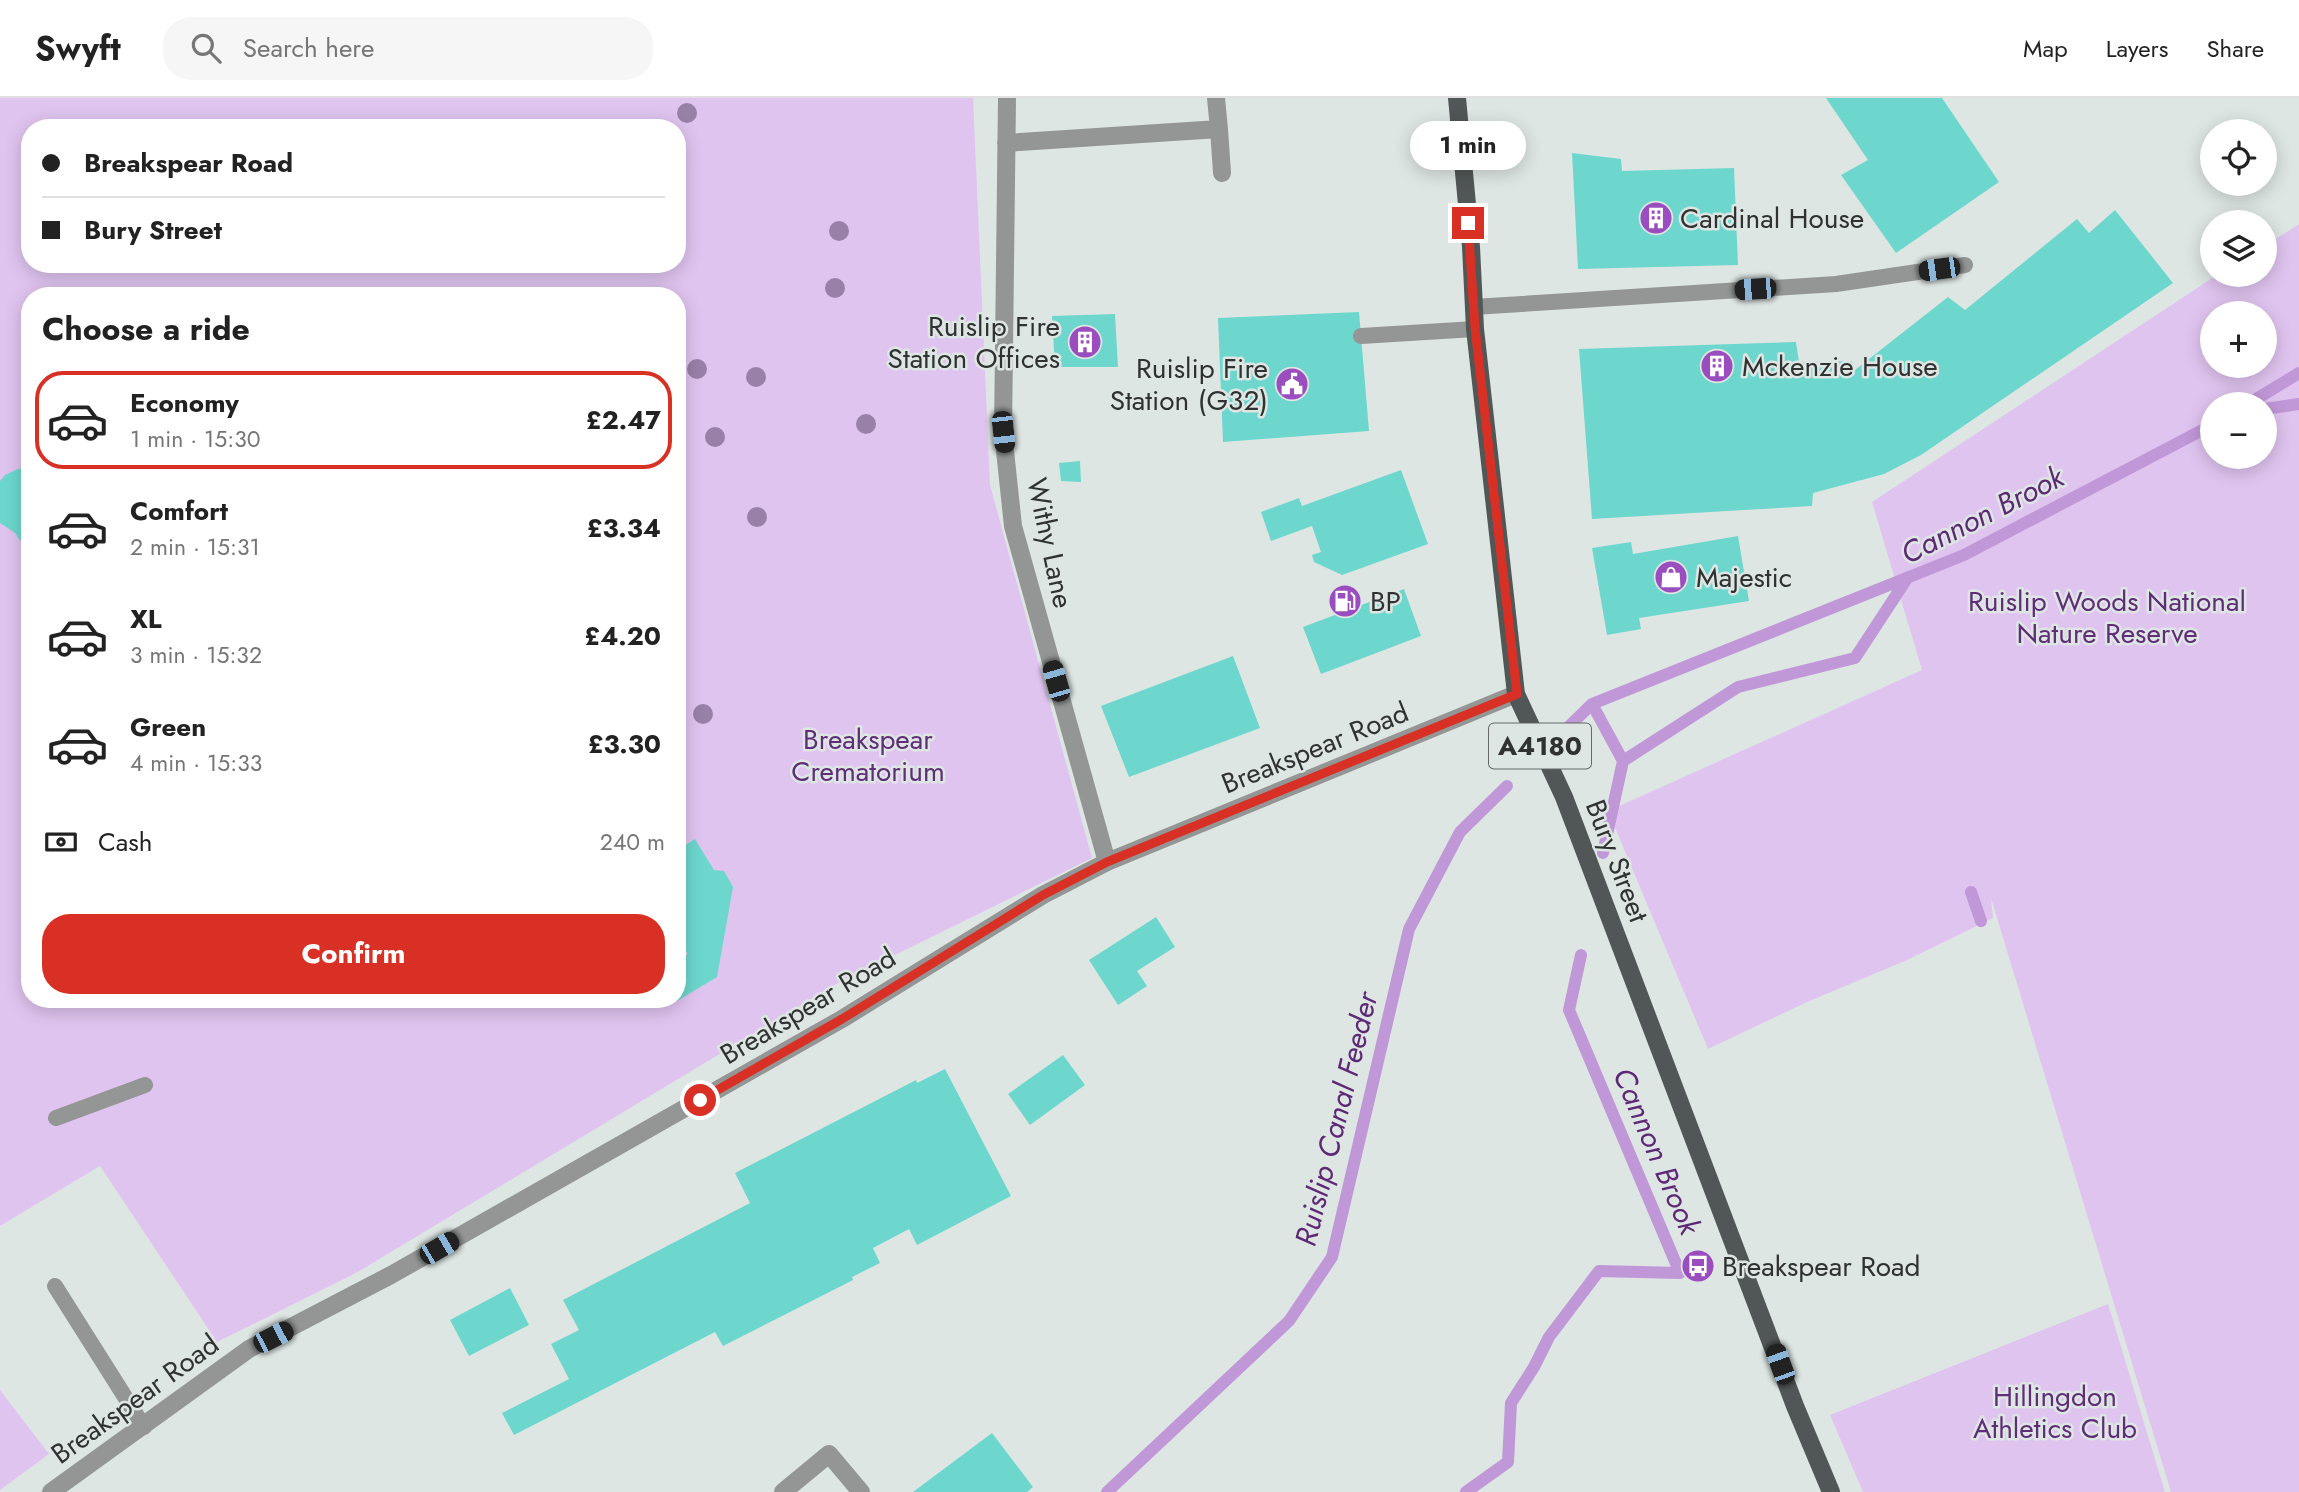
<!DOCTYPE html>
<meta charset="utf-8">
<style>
body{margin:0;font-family:Jost,sans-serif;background:#f6f6f6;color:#222;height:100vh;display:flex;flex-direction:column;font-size:26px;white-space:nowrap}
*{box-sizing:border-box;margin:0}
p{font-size:23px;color:#767676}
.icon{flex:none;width:38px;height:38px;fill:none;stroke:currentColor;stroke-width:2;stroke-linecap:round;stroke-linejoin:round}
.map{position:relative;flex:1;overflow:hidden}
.details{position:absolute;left:21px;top:189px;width:665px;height:721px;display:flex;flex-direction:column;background:#fff;border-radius:28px;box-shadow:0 4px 18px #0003}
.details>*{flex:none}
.guide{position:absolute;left:21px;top:21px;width:665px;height:154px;border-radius:28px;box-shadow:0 4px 18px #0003;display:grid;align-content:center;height:154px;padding:0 21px;background:#fff}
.buttons{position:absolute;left:2200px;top:21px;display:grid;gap:14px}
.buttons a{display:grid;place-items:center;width:77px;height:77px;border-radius:50%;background:#fff;box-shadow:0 4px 18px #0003;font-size:35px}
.end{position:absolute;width:32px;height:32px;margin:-16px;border:9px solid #d93025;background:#fff;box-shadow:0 0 0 4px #fff}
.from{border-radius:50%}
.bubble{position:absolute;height:49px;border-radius:24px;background:#fff;box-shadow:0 4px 18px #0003;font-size:23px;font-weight:700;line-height:49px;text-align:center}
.car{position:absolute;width:21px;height:42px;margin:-21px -10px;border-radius:9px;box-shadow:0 0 5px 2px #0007;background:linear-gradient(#222 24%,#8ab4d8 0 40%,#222 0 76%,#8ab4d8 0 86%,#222 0)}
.guide b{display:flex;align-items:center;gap:24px;height:66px;font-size:26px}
.guide b+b{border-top:2px solid #e0e0e0}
.guide i{width:18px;height:18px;background:#222}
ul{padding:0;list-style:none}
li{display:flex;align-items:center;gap:21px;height:98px;margin:0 14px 10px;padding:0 7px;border:4px solid transparent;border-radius:28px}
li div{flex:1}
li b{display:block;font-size:26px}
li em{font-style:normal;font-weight:700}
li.active{border-color:#d93025}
li>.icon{width:63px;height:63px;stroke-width:1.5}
h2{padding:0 21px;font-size:32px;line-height:84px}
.pay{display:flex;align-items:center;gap:18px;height:77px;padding:0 21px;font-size:26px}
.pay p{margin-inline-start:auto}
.cta{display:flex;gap:14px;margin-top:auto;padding:14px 21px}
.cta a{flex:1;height:80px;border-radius:28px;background:#d93025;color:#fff;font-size:28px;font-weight:700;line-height:80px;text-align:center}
header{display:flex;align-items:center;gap:42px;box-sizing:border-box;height:98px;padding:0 35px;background:#fff;border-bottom:2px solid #e0e0e0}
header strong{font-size:33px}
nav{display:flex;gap:38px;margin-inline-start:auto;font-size:24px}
.search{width:490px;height:63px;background:#f6f6f6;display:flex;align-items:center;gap:18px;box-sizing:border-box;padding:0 24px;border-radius:28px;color:#767676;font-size:26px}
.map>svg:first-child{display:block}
</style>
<header>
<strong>Swyft</strong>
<div class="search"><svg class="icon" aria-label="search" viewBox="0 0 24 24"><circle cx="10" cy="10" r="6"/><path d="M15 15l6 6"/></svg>Search here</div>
<nav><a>Map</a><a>Layers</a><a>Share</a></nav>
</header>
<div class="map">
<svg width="2299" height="1394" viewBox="0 0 2299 1394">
<rect width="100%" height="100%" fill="#dee6e4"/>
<path fill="#e0c4f0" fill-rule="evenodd" d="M0 0H973L990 387 1092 760 836 886 356 1175 217 1244 100 1068 0 1128ZM30 30H677V166H30ZM30 198H677V901H30Z
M2299 126V1394H2171L1991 800 1993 820 1905 863 1807 904 1708 951 1608 713 1922 572 1872 404 2217 177H2264L2265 148ZM2264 215V268H2212V215ZM2264 306V359H2212V306Z
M2108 1206 2165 1394H1863L1830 1317Z
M0 1292 49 1356 0 1392Z"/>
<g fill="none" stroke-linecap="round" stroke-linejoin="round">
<path stroke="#c097d7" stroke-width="12" d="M2248 306 2299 275
M2264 311 2299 306
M1592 606 1623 663
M1559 638 1592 606 1964 457 2212 327
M1603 755 1623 663 1738 589 1855 560 1908 479
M1971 794 1981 823
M1107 1394 1289 1223 1332 1159 1409 831 1460 734 1507 688
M1466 1394 1508 1364 1511 1305 1534 1269 1549 1239 1599 1173 1680 1175 1569 912 1581 857"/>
</g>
<path fill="#6dd7cd" d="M1826 0H1942L1999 84 1896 155 1841 77 1868 62Z
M1572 55 1621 61 1622 73 1734 70 1738 167 1578 171Z
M2115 112 2173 185 1921 357 1884 376 1813 395 1812 408 1592 421 1579 251 1796 244 1799 264 1852 263 1855 272 1948 199 1965 212 2077 121 2089 135Z
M1359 214 1369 333 1223 344 1218 220Z
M1115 216 1118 269H1055L1052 218Z
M1080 363 1081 384 1061 383 1059 365Z
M30 369V456L15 435 0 425V383L5 377 18 371Z
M1401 372 1428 446 1342 477 1314 464 1312 457 1321 454 1312 428 1271 443 1261 414 1299 400 1302 408Z
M1738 438 1749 503 1639 520 1641 531 1607 537 1592 450 1631 444 1633 456Z
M1404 491 1421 538 1321 576 1303 529Z
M1233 558 1260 630 1129 679 1101 608Z
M695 741 714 772 724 773 733 789 717 879 677 903V863L688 856 679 843 685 812 677 810V752Z
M1156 819 1175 849 1137 873 1147 888 1118 907 1089 862Z
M1063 957 1085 987 1030 1027 1008 996Z
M945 971 1011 1098 917 1147 909 1131 873 1150 880 1165 852 1179 853 1182 723 1248 715 1234 514 1337 502 1315 569 1281 551 1246 579 1232 563 1202 750 1105 735 1075 916 982 917 985Z
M510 1190 529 1227 469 1258 450 1222Z
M992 1335 1033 1389 1027 1394H913Z"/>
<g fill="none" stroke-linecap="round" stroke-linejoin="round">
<path stroke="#939695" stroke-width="16" d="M1473 209 1836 186 1965 167
M1361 238 1475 231
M56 1020 145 987
M55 1188 144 1329"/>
<path stroke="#939695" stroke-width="18" d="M1007 0 1003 334 1013 428 1107 764
M1219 31 1222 75
M1006 45 1219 31 1216 0
M783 1394 829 1356 861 1394"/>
<path stroke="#939695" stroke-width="18" d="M51 1394 249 1251 391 1177 842 921 1043 797 1107 764 1516 596"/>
<path stroke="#515756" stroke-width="18" d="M1457 0 1471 149 1475 231 1516 596 1564 699 1795 1308 1831 1394"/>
</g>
<g fill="#9980a9">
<circle cx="687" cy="15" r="10"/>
<circle cx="839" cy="133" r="10"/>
<circle cx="835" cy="190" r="10"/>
<circle cx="697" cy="271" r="10"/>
<circle cx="756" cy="279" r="10"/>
<circle cx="866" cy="326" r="10"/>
<circle cx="715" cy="339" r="10"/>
<circle cx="757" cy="419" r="10"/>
<circle cx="703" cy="616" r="10"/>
</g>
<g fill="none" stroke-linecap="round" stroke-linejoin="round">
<path stroke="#d93025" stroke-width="9" d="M700 1002 842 921 1043 797 1107 764 1517 596 1475 230 1468 125"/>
</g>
<defs>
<symbol id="building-disc" viewBox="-11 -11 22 22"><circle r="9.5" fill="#994dbf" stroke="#dee6e4"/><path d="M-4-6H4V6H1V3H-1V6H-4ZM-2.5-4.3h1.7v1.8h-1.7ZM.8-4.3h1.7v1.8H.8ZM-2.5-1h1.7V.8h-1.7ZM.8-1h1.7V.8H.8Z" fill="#fff"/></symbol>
<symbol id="civic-disc" viewBox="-11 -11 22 22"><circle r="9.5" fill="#994dbf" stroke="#dee6e4"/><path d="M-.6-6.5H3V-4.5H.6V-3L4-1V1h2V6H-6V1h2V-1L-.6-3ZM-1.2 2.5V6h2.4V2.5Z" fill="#fff"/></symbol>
<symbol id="shop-disc" viewBox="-11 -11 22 22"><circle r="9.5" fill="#994dbf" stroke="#dee6e4"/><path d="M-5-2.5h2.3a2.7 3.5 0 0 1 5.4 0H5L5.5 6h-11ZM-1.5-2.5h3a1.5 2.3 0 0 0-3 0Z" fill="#fff"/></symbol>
<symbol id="fuel-disc" viewBox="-11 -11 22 22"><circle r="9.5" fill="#994dbf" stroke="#dee6e4"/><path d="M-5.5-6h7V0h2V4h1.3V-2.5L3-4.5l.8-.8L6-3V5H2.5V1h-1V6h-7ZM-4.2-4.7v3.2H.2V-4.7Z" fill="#fff"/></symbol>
<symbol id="bus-disc" viewBox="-11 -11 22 22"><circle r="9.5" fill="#994dbf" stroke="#dee6e4"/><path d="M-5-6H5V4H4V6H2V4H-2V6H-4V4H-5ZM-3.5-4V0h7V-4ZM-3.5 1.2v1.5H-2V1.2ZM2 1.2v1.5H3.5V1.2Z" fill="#fff"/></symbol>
</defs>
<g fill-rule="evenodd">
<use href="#building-disc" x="1637" y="101" width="38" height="38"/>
<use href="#building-disc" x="1066" y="225" width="38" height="38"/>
<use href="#building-disc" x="1698" y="249" width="38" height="38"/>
<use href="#civic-disc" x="1273" y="267" width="38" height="38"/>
<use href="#shop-disc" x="1652" y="460" width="38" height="38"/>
<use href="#fuel-disc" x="1326" y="484" width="38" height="38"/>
<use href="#bus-disc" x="1679" y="1149" width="38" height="38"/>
</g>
<g text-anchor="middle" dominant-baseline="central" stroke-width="5" stroke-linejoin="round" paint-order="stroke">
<rect fill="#dee6e4" stroke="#646867" stroke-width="2" x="1489" y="625.5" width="102" height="45" rx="5"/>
<g font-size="26" font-weight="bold" fill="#2f3231">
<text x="1540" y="648">A4180</text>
</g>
<g font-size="28" fill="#2f3231" stroke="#dee6e4" text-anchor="start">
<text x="1680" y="120">Cardinal House</text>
<text x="1060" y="228" text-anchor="end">Ruislip Fire<tspan x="1060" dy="32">Station Offices</tspan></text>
<text x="1742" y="268">Mckenzie House</text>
<text x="1268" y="270" text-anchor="end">Ruislip Fire<tspan x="1268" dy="32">Station (G32)</tspan></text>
<text x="1696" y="479">Majestic</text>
<text x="1370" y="503">BP</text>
<text x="1722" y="1168">Breakspear Road</text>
</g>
<g font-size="28" fill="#2f3231" stroke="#dee6e4">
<text transform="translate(1050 445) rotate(78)">Withy Lane</text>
<text transform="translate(1315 650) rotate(-22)">Breakspear Road</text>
<text transform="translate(1617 763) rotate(69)">Bury Street</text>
<text transform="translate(808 908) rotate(-31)">Breakspear Road</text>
<text transform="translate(135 1301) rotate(-36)">Breakspear Road</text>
</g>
<g font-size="28" fill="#602d79" stroke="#dee6e4">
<text x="2107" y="503">Ruislip Woods National<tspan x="2107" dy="32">Nature Reserve</tspan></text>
<text x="868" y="641">Breakspear<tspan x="868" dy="32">Crematorium</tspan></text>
<text x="2055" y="1298">Hillingdon<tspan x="2055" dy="32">Athletics Club</tspan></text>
</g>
<g font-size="30" font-style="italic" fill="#5d2975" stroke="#dee6e4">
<text transform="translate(1982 417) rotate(-27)">Cannon Brook</text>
<text transform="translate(1336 1021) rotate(-76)">Ruislip Canal Feeder</text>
<text transform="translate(1657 1053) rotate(67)">Cannon Brook</text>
</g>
</g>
</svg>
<div class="buttons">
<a><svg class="icon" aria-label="locate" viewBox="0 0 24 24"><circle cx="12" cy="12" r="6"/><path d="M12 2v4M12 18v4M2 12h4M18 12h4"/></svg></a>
<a><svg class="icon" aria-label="layers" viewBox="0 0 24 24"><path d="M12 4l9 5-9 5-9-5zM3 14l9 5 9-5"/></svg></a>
<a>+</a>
<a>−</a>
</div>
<i class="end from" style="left:700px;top:1002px"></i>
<i class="end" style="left:1468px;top:125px"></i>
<div class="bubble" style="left:1410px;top:23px;width:116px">1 min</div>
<i class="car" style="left:1939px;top:171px;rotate:262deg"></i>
<i class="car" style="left:1755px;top:191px;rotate:266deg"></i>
<i class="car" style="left:1003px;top:334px;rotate:174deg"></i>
<i class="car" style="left:1056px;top:583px;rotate:344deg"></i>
<i class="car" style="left:439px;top:1150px;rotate:60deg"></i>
<i class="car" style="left:273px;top:1239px;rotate:63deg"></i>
<i class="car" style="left:1780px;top:1266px;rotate:340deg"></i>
<div class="guide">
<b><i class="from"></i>Breakspear Road</b>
<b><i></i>Bury Street</b>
</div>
<section class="details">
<h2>Choose a ride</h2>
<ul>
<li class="active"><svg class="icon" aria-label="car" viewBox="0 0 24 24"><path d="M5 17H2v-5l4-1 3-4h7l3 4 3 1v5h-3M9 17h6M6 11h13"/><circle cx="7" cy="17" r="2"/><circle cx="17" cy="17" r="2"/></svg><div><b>Economy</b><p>1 min · 15:30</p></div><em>£2.47</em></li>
<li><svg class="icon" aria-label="car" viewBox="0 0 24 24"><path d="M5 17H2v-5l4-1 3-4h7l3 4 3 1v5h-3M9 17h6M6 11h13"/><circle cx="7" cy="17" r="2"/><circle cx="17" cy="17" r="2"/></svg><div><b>Comfort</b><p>2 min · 15:31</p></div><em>£3.34</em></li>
<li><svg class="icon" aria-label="car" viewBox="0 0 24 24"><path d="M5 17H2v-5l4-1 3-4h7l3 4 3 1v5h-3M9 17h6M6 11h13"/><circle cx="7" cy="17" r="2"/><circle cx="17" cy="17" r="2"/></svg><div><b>XL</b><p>3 min · 15:32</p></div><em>£4.20</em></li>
<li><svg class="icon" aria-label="car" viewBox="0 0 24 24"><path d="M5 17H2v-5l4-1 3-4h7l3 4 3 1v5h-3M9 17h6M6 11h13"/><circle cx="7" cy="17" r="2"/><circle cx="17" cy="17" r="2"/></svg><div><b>Green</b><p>4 min · 15:33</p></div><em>£3.30</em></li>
</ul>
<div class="pay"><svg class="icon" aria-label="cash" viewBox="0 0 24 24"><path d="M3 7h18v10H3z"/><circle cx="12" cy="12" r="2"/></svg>Cash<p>240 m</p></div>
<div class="cta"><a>Confirm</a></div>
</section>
</div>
